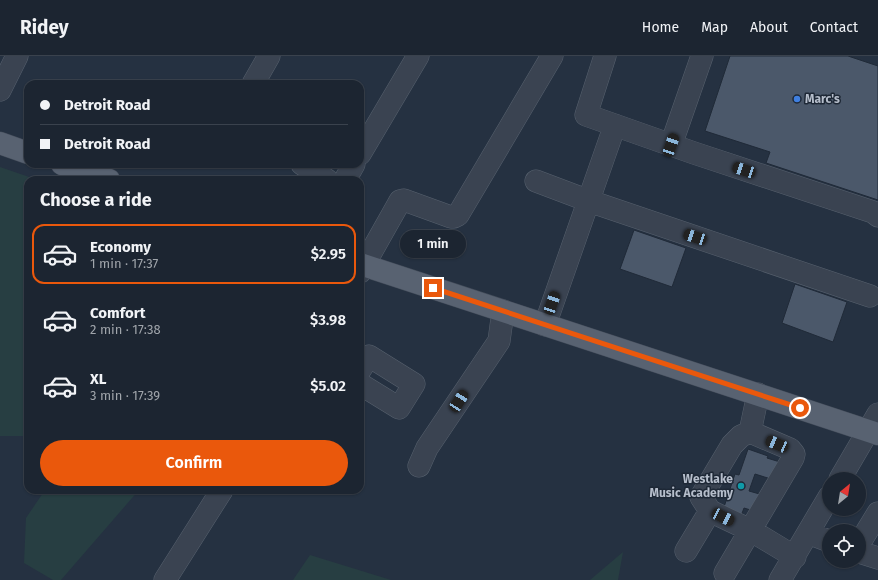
<!DOCTYPE html>
<meta charset="utf-8">
<style>
body{margin:0;font-family:"Fira Sans",sans-serif;background:#252d39;color:#f1f3f6;height:100vh;display:flex;flex-direction:column;font-size:15px;white-space:nowrap}
*{box-sizing:border-box;margin:0}
p{font-size:13px;color:#a0a5ab}
.icon{flex:none;width:22px;height:22px;fill:none;stroke:currentColor;stroke-width:2;stroke-linecap:round;stroke-linejoin:round}
.map{position:relative;flex:1;overflow:hidden}
.panel{position:absolute;left:24px;top:120px;width:340px;height:318px;display:flex;flex-direction:column;background:#1c2531;border-radius:12px;box-shadow:0 1px 3px #0004,0 0 0 1px #3a424d}
.panel>*{flex:none}
.hud{position:absolute;left:24px;top:24px;width:340px;height:88px;border-radius:12px;box-shadow:0 1px 3px #0004,0 0 0 1px #3a424d;display:grid;align-content:center;height:88px;padding:0 16px;background:#1c2531}
.needle{width:26px;rotate:30deg}
.controls{position:absolute;left:822px;top:416px;display:grid;gap:8px}
.controls a{display:grid;place-items:center;width:44px;height:44px;border-radius:50%;background:#1c2531;box-shadow:0 1px 3px #0004,0 0 0 1px #3a424d;font-size:20px}
.end{position:absolute;width:18px;height:18px;margin:-9px;border:5px solid #ea580c;background:#fff;box-shadow:0 0 0 2px #fff}
.from{border-radius:50%}
.bubble{position:absolute;height:28px;border-radius:14px;background:#1c2531;box-shadow:0 1px 3px #0004,0 0 0 1px #3a424d;font-size:13px;font-weight:600;line-height:28px;text-align:center}
.car{position:absolute;width:12px;height:24px;margin:-12px -6px;border-radius:5px;box-shadow:0 0 3px 1px #0007;background:linear-gradient(#222 24%,#8ab4d8 0 40%,#222 0 76%,#8ab4d8 0 86%,#222 0)}
.hud b{display:flex;align-items:center;gap:14px;height:38px;font-size:15px}
.hud b+b{border-top:1px solid #3a424d}
.hud i{width:10px;height:10px;background:#f1f3f6}
ul{padding:0;list-style:none}
li{display:flex;align-items:center;gap:12px;height:60px;margin:0 8px 6px;padding:0 8px;border:2px solid transparent;border-radius:12px}
li div{flex:1}
li b{display:block;font-size:15px}
li em{font-style:normal;font-weight:600}
li.on{border-color:#ea580c}
li>.icon{width:36px;height:36px;stroke-width:1.5}
h2{padding:0 16px;font-size:18px;line-height:48px}
.action{display:flex;gap:8px;margin-top:auto;padding:8px 16px}
.action a{flex:1;height:46px;border-radius:24px;background:#ea580c;color:#fff;font-size:16px;font-weight:600;line-height:46px;text-align:center}
header{display:flex;align-items:center;gap:24px;box-sizing:border-box;height:56px;padding:0 20px;background:#1c2531;border-bottom:1px solid #3a424d}
header strong{font-size:19px}
nav{display:flex;gap:22px;margin-inline-start:auto;font-size:14px}
.map>svg:first-child{display:block}
</style>
<header>
<strong>Ridey</strong>
<nav><a>Home</a><a>Map</a><a>About</a><a>Contact</a></nav>
</header>
<div class="map">
<svg width="878" height="524" viewBox="0 0 878 524">
<rect width="100%" height="100%" fill="#253141"/>
<path fill="#273e42" d="M0 111 38 124H28V380H0Z
M45 434H139L61 524H53L24 507 26 462Z
M623 496 618 524H590Z
M310 499 391 524H293Z"/>
<path fill="#4b586a" stroke="#202a38" d="M730 0H848L878 10V144L766 107 770 96 705 75Z
M634 174 686 192 672 231 620 213Z
M795 228 847 246 833 286 782 267Z
M748 393 768 400 767 402 780 406 774 424 755 418 749 435 763 439 757 456 744 452 741 460 723 454 735 418 739 419Z"/>
<g fill="none" stroke-linecap="round" stroke-linejoin="round">
<defs>
<path id="minor" d="M605 0 586 59 694 97 873 156 878 160
M253 28 269 0
M0 34 17 0
M671 89 702 0
M360 98 418 0
M302 108 327 124
M345 124 354 108
M536 125 589 145 870 240
M360 216 400 145 404 144 451 161H454L458 159 552 0
M545 269 615 69
M360 314 369 300 414 328 399 352 360 328
M419 410 427 392 499 285 503 255
M840 423 878 358
M710 455 750 474 795 501
M808 477 829 485
M859 488 878 457
M686 495 710 455 701 441 732 389 741 380 750 376
M859 496 878 502
M725 517 793 402 794 398 790 393 750 376 758 338
M165 524 222 434
M780 524 829 441"/>
<path id="major" d="M0 87 28 97
M62 108 109 124
M360 208 878 378"/>
</defs>
<use href="#minor" stroke="#57616e" stroke-width="23"/>
<use href="#major" stroke="#434c5a" stroke-width="23"/>
<use href="#minor" stroke="#3a4351" stroke-width="22"/>
<use href="#major" stroke="#586271" stroke-width="22"/>
</g>
<g fill="none" stroke-linecap="round" stroke-linejoin="round">
<path stroke="#ea580c" stroke-width="5" d="M433 232 800 352"/>
</g>
<circle fill="#3f7fe0" stroke="#1e2836" stroke-width="1.5" cx="797" cy="43" r="4"/>
<circle fill="#0f9aa8" stroke="#1e2836" stroke-width="1.5" cx="741" cy="430" r="4"/>
<g text-anchor="middle" dominant-baseline="central" stroke-width="3" stroke-linejoin="round" paint-order="stroke">
<g font-size="12" font-weight="bold" fill="#b6becb" stroke="#1e2836" text-anchor="start">
<text x="805" y="43">Marc's</text>
<text x="733" y="423" text-anchor="end">Westlake<tspan x="733" dy="14">Music Academy</tspan></text>
</g>
</g>
</svg>
<div class="controls">
<a><svg class="needle" viewBox="-14 -14 28 28"><path d="M0-13l5 13h-10z" fill="#e53935"/><path d="M0 13l5-13h-10z" fill="#a0a5ab"/></svg></a>
<a><svg class="icon" aria-label="locate" viewBox="0 0 24 24"><circle cx="12" cy="12" r="6"/><path d="M12 2v4M12 18v4M2 12h4M18 12h4"/></svg></a>
</div>
<i class="end from" style="left:800px;top:352px"></i>
<i class="end" style="left:433px;top:232px"></i>
<div class="bubble" style="left:400px;top:174px;width:66px">1 min</div>
<i class="car" style="left:671px;top:89px;rotate:19deg"></i>
<i class="car" style="left:744px;top:114px;rotate:288deg"></i>
<i class="car" style="left:695px;top:181px;rotate:288deg"></i>
<i class="car" style="left:552px;top:247px;rotate:19deg"></i>
<i class="car" style="left:459px;top:345px;rotate:33deg"></i>
<i class="car" style="left:777px;top:388px;rotate:293deg"></i>
<i class="car" style="left:723px;top:461px;rotate:116deg"></i>
<div class="hud">
<b><i class="from"></i>Detroit Road</b>
<b><i></i>Detroit Road</b>
</div>
<section class="panel">
<h2>Choose a ride</h2>
<ul>
<li class="on"><svg class="icon" aria-label="car" viewBox="0 0 24 24"><path d="M5 17H2v-5l4-1 3-4h7l3 4 3 1v5h-3M9 17h6M6 11h13"/><circle cx="7" cy="17" r="2"/><circle cx="17" cy="17" r="2"/></svg><div><b>Economy</b><p>1 min · 17:37</p></div><em>$2.95</em></li>
<li><svg class="icon" aria-label="car" viewBox="0 0 24 24"><path d="M5 17H2v-5l4-1 3-4h7l3 4 3 1v5h-3M9 17h6M6 11h13"/><circle cx="7" cy="17" r="2"/><circle cx="17" cy="17" r="2"/></svg><div><b>Comfort</b><p>2 min · 17:38</p></div><em>$3.98</em></li>
<li><svg class="icon" aria-label="car" viewBox="0 0 24 24"><path d="M5 17H2v-5l4-1 3-4h7l3 4 3 1v5h-3M9 17h6M6 11h13"/><circle cx="7" cy="17" r="2"/><circle cx="17" cy="17" r="2"/></svg><div><b>XL</b><p>3 min · 17:39</p></div><em>$5.02</em></li>
</ul>
<div class="action"><a>Confirm</a></div>
</section>
</div>
